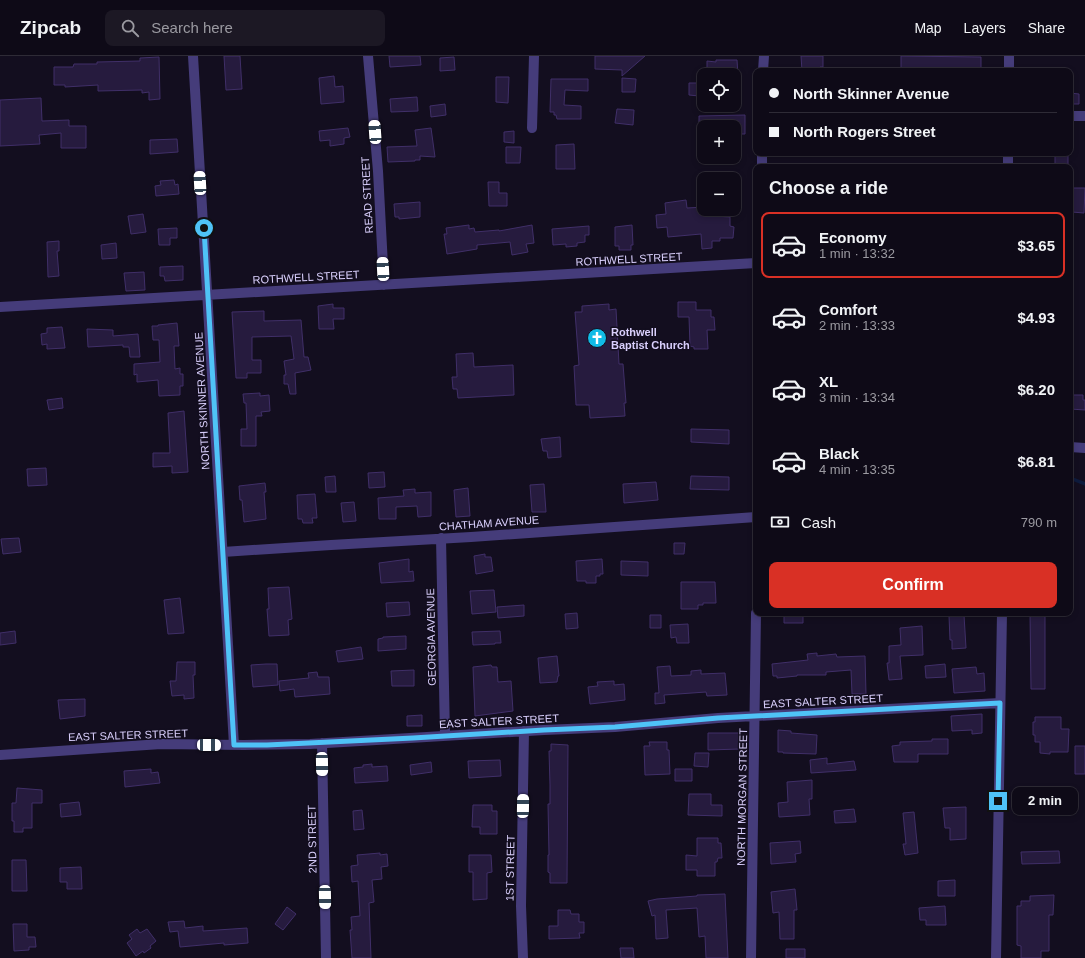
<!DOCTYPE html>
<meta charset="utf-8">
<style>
body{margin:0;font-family:Arial,sans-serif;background:#1c1824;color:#f1f3f6;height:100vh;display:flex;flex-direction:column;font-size:15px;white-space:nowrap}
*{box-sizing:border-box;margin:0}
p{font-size:13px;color:#9b9aa1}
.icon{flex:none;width:22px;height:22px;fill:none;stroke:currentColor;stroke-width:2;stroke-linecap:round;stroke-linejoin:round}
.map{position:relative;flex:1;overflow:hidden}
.side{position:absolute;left:753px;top:108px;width:320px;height:452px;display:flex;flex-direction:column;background:#0e0a17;border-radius:8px;box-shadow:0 2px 6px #0003,0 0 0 1px #2e2b36}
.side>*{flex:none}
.top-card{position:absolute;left:753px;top:12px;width:320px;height:88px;border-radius:8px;box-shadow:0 2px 6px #0003,0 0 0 1px #2e2b36;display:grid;align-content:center;height:88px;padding:0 16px;background:#0e0a17}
.fabs{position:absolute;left:697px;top:12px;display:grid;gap:8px}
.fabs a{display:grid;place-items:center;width:44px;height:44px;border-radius:8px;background:#0e0a17;box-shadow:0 2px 6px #0003,0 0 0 1px #2e2b36;font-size:20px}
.end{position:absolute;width:18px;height:18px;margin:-9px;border:5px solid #4fc3f7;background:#111;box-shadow:0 0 0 2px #111}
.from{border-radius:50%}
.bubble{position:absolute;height:28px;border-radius:8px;background:#0e0a17;box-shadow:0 2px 6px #0003,0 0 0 1px #2e2b36;font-size:13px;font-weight:700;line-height:28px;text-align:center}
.car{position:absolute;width:12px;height:24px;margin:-12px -6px;border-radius:5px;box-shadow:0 0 3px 1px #0007;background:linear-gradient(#fff 24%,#345 0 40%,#fff 0 76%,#345 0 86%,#fff 0)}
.top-card b{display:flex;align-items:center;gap:14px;height:38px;font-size:15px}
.top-card b+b{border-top:1px solid #2e2b36}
.top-card i{width:10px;height:10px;background:#f1f3f6}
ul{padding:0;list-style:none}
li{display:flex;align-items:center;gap:12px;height:66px;margin:0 8px 6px;padding:0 8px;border:2px solid transparent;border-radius:8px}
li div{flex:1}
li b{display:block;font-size:15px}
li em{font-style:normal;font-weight:700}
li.current{border-color:#d93025}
li>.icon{width:36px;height:36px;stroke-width:1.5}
h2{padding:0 16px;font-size:18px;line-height:48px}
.pay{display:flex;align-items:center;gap:10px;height:44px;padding:0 16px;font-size:15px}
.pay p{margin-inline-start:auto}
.action{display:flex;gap:8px;margin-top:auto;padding:8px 16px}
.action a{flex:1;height:46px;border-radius:8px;background:#d93025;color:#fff;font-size:16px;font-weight:700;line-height:46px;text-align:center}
header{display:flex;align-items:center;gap:24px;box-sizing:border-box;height:56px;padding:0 20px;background:#0e0a17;border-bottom:1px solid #2e2b36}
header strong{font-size:19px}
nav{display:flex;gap:22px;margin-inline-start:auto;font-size:14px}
.search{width:280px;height:36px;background:#1c1824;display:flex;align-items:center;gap:10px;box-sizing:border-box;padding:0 14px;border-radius:8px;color:#9b9aa1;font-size:15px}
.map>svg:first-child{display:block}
</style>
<header>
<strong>Zipcab</strong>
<div class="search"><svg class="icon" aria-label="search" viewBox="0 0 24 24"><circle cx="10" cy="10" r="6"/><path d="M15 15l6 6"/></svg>Search here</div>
<nav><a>Map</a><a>Layers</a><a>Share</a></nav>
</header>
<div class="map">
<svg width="1085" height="902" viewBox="0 0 1085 902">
<rect width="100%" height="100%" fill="#130e1f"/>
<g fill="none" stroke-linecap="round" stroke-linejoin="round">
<path stroke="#0e1b3d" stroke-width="3.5" d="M1070 422 1085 428"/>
</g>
<path fill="#261b3e" stroke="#402f68" d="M224 0H240L242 33 226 34Z
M389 0H420L421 9 390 11Z
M595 0H645L622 20V14L595 13Z
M801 0H823V11H820V15H802Z
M901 0 981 1V15H901Z
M159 1 160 43 149 44V36L142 37V34L98 35V29L65 31V29H54V11H73L74 8H97V6L140 5V2Z
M454 1 455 14 440 15V2Z
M716 4H737L738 19H707V5L716 6Z
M334 20 335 31 343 30 344 46 321 48 319 22Z
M496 21H509L508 47 496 46Z
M622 22 636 23 635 36H622Z
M551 23H588V35L565 34 564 49 581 50V63H557L556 59H554V56H550Z
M689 27H700L699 40 689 39Z
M1070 37 1079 38V48H1070Z
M417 41 418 55 391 56 390 43Z
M41 42 42 65 69 64V70H86V92H61V77L39 79 40 88 0 90V44Z
M445 48 446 59 431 61 430 50Z
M617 53 634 54 633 69 615 67Z
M745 59V78H734V71H699V60Z
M348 72 350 81 344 82V88L330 90V84L320 85 319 75Z
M431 72 435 101 420 100V104H415V105L388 106 387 91 417 90 415 74Z
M514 75V87L504 86V76Z
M177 83 178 96 150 98V84Z
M574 88 575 113H556V89Z
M506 91H521L520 107H506Z
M1055 97H1068V111H1055Z
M174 124 175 129 178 128 179 138 156 140 155 130 161 129 160 125Z
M488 126H499V137H507V150H489Z
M1073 132H1085L1084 157 1072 156Z
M686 144 687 152 704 151V153H713L714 160 730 161V170L734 171 733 182H720V185H712V192L702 193 701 178 668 181 667 171 657 172 656 159 666 158 665 147Z
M420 146V161L399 163V161H395L394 148Z
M143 158 146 176 131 178 128 160Z
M469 169V173L474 172 475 176 499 174V175L532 169 534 187 526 188 528 196 512 199 510 186 477 189V193L447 198 444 178H447L446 172Z
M632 169 633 189H631V194H619V190H615V171Z
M589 170V179H585V186L577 187V190L566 191V188L553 189 552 173Z
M177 172V182H170V189H159L158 173Z
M59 185V195H57L59 220 48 221 47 186Z
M116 187 117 202 102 203 101 189Z
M183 210V224L165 225 164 220H160V211Z
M144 216 145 234 126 235 124 217Z
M678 246H696V254H711V261H714L715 274H707L708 293H694V291L690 290 689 261H678Z
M333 248V252H344V263H333L334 273H319L318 250Z
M609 248V254L616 253 619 308H623L626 347H624L625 360 590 362 589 349H576L574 310 579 309 575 256H582V250Z
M264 255V265L301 264 304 301H308L311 314 295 317 296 338H290L288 328H284V319H286L284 305 294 303 291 280 252 281V304H261V317H247V322H236L232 256Z
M177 267 179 290H174L175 313 180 312V318H183V330H180V339L159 340 158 324 137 326V318L134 319V308L160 306 159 284H153L152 270H158V269Z
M62 271 65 292 47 293V288L42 289 41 278 47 277V272Z
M87 273 113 274V280L138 278 140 301H130L129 291H123V289L88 291Z
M473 297 474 311 513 309 514 339 458 342 457 333H453L452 321H457L456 298Z
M260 337V340L269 339 270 355 261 356 262 360H256V390H241V373H247L246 347H244L243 338Z
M1070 339H1083V344H1085V354L1070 353Z
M62 342 63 352 49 354 47 344Z
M184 355 188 416 172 417V410L153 411V397H170L168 357Z
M691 373 729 374V388L691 386Z
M560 381 561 401 548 402 547 395H543L541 383Z
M46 412 47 429 28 430 27 413Z
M384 416 385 431 369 432 368 417Z
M335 420 336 436H326L325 421Z
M691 420 729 421V434L690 433Z
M656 426 658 444 624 447 623 428Z
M265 427 266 436H264L266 463 244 466 242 444H240L239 430Z
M544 428 546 456H532L530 429Z
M468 432 470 460 456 461 454 434Z
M415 433V437L431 436V460L418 461 417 450 396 451V463H379L378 442 404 440 403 434Z
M315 438 317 462H312L313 467H303L302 463H298L297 439Z
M354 446 356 465 343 466 341 447Z
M19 482 21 496 3 498 1 483Z
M674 487H685L684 498H674Z
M485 498V501H491L493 515 476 518 474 500Z
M409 503V516L413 515 414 525 381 527 379 507Z
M602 503 603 518H600V520H596V527H586V525H577L576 505Z
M621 505 648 506V520L621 519Z
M681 526H715L716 547H703V549H698V553H681Z
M289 531 292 563 288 564 289 579 269 580 267 553H269L268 532Z
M494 534 496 556 472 558 470 535Z
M180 542 184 577 168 578 164 544Z
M409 546 410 559 387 561 386 547Z
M524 549V560L498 562 497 551Z
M577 557 578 572 566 573 565 558Z
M784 557H803V567H784Z
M1030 557H1045V633H1031Z
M650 559H661V572H650Z
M964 559 966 592 952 593V584H950L949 560Z
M688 568 689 587H677L676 581 671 582 670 569Z
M922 570 923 599 900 600 902 623 889 624 887 607H889V590L901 589 900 572Z
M15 575 16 587 0 589V577Z
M500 575 501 587H495V588L473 589 472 576Z
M406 580V593L378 595V583L383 582V581Z
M361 591 363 603 338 606 336 595Z
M817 597V600L836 598 837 601 865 600 866 638H852L851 614 826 616V619H797V620L777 622V620H773L772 608 808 604 807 598Z
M557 600 559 620H558L557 626 540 627 538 602Z
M177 606H195V619H193L194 642 184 643V639L172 640 170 625H176Z
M266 608H277L278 629 253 631 251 609Z
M945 608 946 621 926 622 925 610Z
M491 609 492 611H497L498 626 511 625 513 655 475 660 473 611Z
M670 610 671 620 691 619V615L701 614V618L725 617 727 639 707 640 706 636 664 639 665 647 655 648V637H659L657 611Z
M976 611 977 618 984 617 985 635 954 637 952 613Z
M414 614V630H392L391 615Z
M317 616 318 621H329L330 638 295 641 294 633 280 635 279 625 309 622 308 617Z
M614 625V629L624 628 625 644 590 648 588 631 598 630 597 626Z
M85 643V660L60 663 58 644Z
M982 658V677L972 678V674L952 675 951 660Z
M422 659V670H407V660Z
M1035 661H1061V673H1069L1068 696H1050V698L1040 697V686H1035V679H1033V666H1035Z
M778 674 791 675V677L817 679 816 698 783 697V696H778Z
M708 677H740V693L708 694Z
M932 683H948V698H918V706H894L892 690 900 689V686L932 685Z
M649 686H667V694H669L670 718 645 719 644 690H650Z
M551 688 568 689 567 827H550V817L548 816V799H549L548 748H550V729L549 695H551Z
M1075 690H1085V718H1075Z
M695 697H709L708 711 694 710Z
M827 702V708L854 705 856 714 811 717 810 704Z
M500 704 501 720 469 722 468 705Z
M431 706 432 716 411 719 410 709Z
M372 708V711L387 710 388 725 355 727 354 712 363 711V709Z
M151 713V717L158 716 160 727 125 731 124 715Z
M675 713H692V725H675Z
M812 724V743H809L810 759 779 761 778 747 788 746 787 726Z
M17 732 42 734V747H32V772H23V776H14V765H12V747H16Z
M689 738H711V749H722V760L688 759Z
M79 746 81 759 61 761 60 748Z
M473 749H492V755H497V778H480V771H472Z
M966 751V783L950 784V772H945L943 752Z
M854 753 856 766 835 767 834 755Z
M362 754 364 773 354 774 353 755Z
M914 756 918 797 905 799 903 788H906L903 757Z
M697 782H718V787H721L722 802H718L717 806H715V820H697V814H686V799L697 800Z
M800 785 801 797 795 798 796 806 771 808 770 787Z
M1059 795 1060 807 1022 808 1021 796Z
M380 797V799L387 798 388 810 381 811 382 823 372 824 374 846 369 847 371 902H352L350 874H352L351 861 360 860 358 825 352 826 351 810 358 809 357 799Z
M469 799H491L492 816 487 817V843L473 844V816H469Z
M12 804H26L27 835H12Z
M81 811 82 833H67V826H60V812Z
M955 824V840H938V825Z
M795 833 797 854H794V883H780L779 856 773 857 771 836Z
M725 838 728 902H706L705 880 699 881 697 852 666 854 668 882 656 883 655 859 652 860 648 845 657 843 697 840V839Z
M1054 839 1053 859H1049V895H1041V902H1021V890L1017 889V850H1021V845H1030V840Z
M945 850 946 869H926V864H920L919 852Z
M287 851 296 858 283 874 275 868Z
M558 854H570L571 858H579V866H584V877H579L580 882 549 883V870H558Z
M184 865 185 872 203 870V875L247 872 248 887 224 889V887L180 891 178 875 170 876 168 866Z
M13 868H27V881H35L36 891H29V894L14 895Z
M137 873 140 877 147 873 156 885 150 890 151 892 144 897 143 895 136 900 127 887 132 883 129 879Z
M620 892H633L634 902H621Z
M786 893H805V902H786Z"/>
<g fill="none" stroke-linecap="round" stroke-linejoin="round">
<path stroke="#453c7a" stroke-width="10" d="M193 0 234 689
M368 0 378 115 384 229
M763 15 764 0
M1009 15V0
M1070 60H1085
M532 72 534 0
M762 111V97
M1008 111V97
M0 251 756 207
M1070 391 1085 392
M441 482 445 680
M223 496 331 489 471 481 756 461
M322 687 326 902
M0 699 161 688 244 689 310 688 544 674 615 671 718 662 1000 647
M523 902 521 850 524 675
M751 902 756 557
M996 902 1002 557"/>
</g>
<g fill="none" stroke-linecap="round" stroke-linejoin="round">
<path stroke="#4fc3f7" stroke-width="5" d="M204 172 234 689H267L413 682 544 674 615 671 718 662 1000 647 998 745"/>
</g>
<defs>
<symbol id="church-disc" viewBox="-11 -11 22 22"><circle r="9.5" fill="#11bbe6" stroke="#130e1f"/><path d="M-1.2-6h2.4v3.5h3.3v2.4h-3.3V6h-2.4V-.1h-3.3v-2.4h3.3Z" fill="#fff"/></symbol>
</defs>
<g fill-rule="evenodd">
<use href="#church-disc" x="586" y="271" width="22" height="22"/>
</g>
<g text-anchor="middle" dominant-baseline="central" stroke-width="3" stroke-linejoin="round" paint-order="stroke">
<g font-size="11" fill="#d9cffc" stroke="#130e1f">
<text transform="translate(367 139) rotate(-93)">READ STREET</text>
<text transform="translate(629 203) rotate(-3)">ROTHWELL STREET</text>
<text transform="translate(306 221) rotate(-3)">ROTHWELL STREET</text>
<text transform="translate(202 345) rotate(-93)">NORTH SKINNER AVENUE</text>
<text transform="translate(489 467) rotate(-4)">CHATHAM AVENUE</text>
<text transform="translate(431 581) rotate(-91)">GEORGIA AVENUE</text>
<text transform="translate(823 645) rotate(-3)">EAST SALTER STREET</text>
<text transform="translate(499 665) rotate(-3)">EAST SALTER STREET</text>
<text transform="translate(128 679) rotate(-2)">EAST SALTER STREET</text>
<text transform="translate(742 741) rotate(-89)">NORTH MORGAN STREET</text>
<text transform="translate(312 783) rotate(-91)">2ND STREET</text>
<text transform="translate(510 812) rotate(-89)">1ST STREET</text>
</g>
<g font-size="11" font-weight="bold" fill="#d9cffc" stroke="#130e1f" text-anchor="start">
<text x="611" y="276">Rothwell<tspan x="611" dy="13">Baptist Church</tspan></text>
</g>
</g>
</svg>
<div class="fabs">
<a><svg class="icon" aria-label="locate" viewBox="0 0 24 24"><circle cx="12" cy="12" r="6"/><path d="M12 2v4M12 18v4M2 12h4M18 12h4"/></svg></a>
<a>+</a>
<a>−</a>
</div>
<i class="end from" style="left:204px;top:172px"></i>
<i class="end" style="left:998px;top:745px"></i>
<div class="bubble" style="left:1012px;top:731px;width:66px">2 min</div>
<i class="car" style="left:375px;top:76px;rotate:356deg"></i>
<i class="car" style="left:200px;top:127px;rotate:357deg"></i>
<i class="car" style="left:383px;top:213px;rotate:357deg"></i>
<i class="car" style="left:209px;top:689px;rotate:91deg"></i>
<i class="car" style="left:322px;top:708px;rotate:179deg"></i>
<i class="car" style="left:523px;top:750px;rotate:1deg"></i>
<i class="car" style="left:325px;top:841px;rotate:179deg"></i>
<div class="top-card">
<b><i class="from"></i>North Skinner Avenue</b>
<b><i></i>North Rogers Street</b>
</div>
<section class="side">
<h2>Choose a ride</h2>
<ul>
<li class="current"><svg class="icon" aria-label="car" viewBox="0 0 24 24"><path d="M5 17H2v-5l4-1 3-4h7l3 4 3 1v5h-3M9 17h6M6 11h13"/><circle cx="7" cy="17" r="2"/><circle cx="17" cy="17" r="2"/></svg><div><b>Economy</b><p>1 min · 13:32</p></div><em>$3.65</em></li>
<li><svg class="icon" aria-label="car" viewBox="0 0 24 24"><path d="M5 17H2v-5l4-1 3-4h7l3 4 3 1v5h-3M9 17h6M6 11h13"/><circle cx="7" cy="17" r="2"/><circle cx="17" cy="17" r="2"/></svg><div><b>Comfort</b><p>2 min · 13:33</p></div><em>$4.93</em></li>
<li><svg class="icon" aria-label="car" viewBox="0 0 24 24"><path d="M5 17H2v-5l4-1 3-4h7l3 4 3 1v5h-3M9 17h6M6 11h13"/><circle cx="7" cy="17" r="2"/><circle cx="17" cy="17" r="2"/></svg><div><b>XL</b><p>3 min · 13:34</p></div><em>$6.20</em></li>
<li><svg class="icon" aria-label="car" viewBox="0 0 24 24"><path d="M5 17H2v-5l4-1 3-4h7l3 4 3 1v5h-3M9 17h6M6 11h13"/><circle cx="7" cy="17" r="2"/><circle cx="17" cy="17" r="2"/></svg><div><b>Black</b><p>4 min · 13:35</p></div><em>$6.81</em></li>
</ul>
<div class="pay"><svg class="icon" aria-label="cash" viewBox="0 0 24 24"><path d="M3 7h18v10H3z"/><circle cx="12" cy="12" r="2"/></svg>Cash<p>790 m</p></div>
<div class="action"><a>Confirm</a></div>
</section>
</div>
